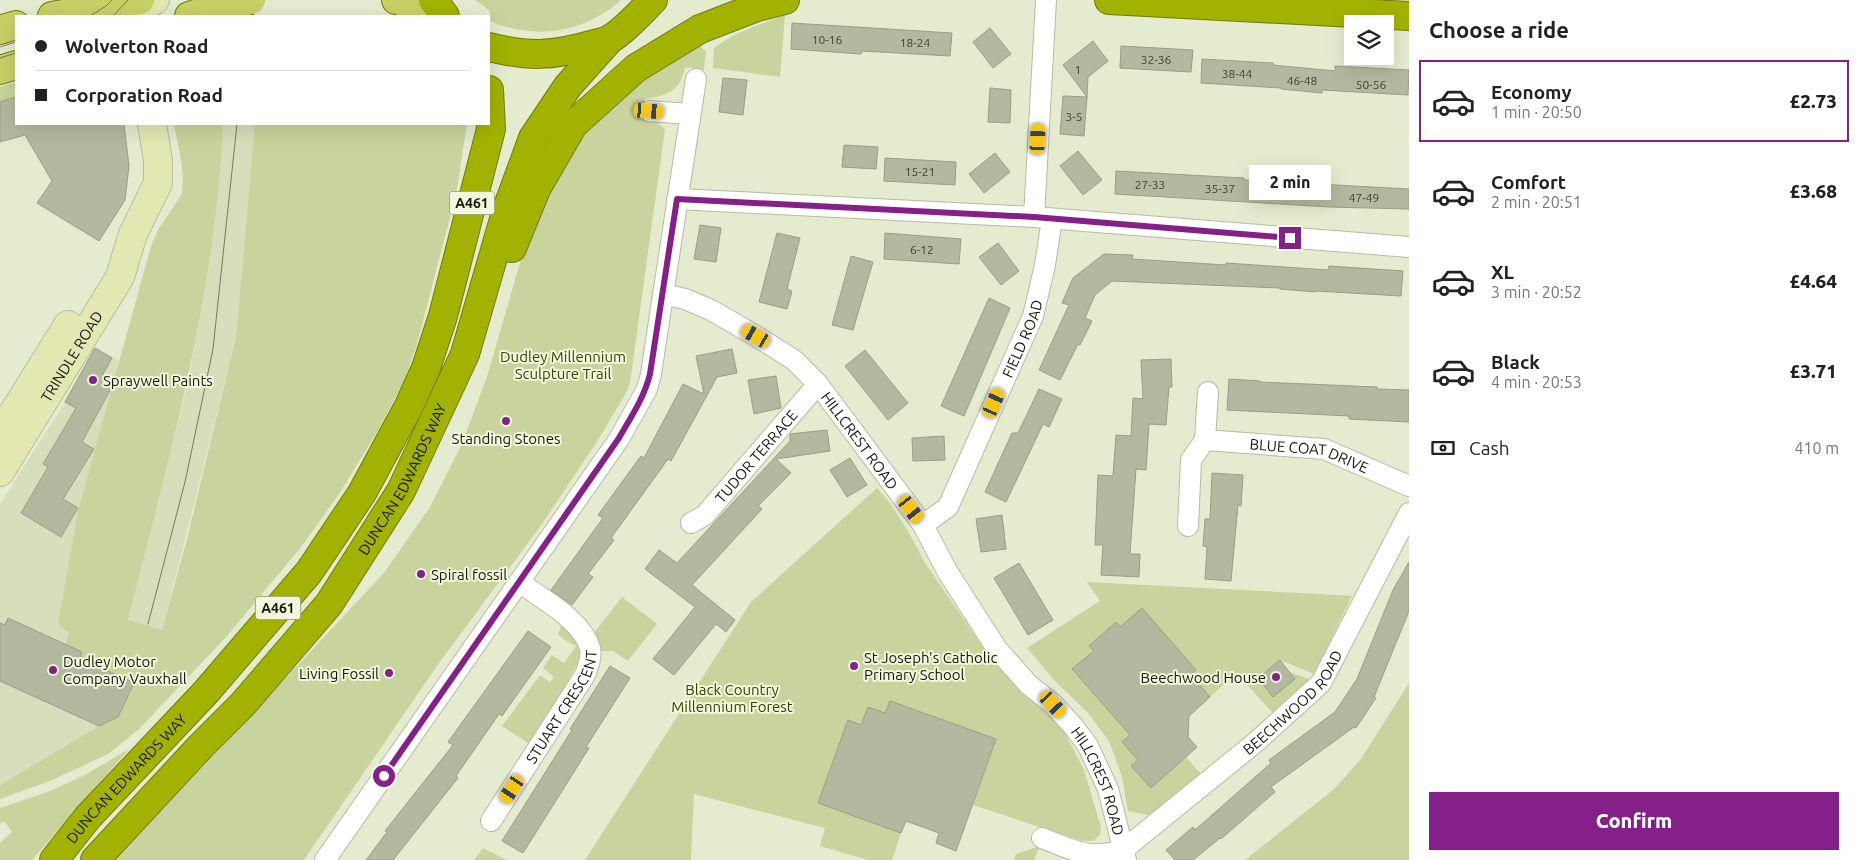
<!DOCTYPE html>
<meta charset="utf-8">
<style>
body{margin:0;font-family:Ubuntu,sans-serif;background:#f2f2f2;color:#222;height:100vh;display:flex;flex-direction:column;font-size:19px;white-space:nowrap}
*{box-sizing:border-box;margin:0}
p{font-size:16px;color:#767676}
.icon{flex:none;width:28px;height:28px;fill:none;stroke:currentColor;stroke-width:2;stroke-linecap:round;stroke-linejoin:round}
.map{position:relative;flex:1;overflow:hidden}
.panel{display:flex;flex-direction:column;background:#fff;width:450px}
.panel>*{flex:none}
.banner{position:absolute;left:15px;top:15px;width:475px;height:110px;border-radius:0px;box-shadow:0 5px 20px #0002;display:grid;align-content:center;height:110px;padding:0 20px;background:#fff}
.buttons{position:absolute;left:1344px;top:15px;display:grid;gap:10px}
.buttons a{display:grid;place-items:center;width:50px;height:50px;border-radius:0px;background:#fff;box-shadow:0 5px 20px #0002;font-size:25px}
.end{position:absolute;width:22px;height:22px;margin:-11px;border:6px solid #852088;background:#fff;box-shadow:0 0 0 2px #fff}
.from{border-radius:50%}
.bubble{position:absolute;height:35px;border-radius:0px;background:#fff;box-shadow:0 5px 20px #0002;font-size:16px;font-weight:800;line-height:35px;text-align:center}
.car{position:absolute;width:15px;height:30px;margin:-15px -8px;border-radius:6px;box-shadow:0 0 4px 1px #0007;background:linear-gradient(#f5c518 24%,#345 0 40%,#f5c518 0 76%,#345 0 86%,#f5c518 0)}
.banner b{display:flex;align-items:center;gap:18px;height:48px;font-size:19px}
.banner b+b{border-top:1px solid #e0e0e0}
.banner i{width:12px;height:12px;background:#222}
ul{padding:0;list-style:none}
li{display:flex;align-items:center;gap:15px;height:82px;margin:0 10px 8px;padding:0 10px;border:2px solid transparent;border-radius:0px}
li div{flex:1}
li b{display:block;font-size:19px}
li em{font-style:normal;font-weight:800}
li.current{border-color:#852088}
li>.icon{width:45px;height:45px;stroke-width:1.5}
h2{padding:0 20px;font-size:22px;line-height:60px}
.pay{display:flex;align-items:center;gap:12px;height:55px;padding:0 20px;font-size:19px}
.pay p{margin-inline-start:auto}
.primary-button{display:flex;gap:10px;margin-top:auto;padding:10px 20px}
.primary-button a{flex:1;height:58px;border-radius:0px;background:#852088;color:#fff;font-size:20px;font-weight:800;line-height:58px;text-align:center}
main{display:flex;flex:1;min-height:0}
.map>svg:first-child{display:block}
</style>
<main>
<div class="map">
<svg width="1409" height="860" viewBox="0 0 1409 860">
<rect width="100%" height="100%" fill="#e5ebce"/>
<path fill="#d7debb" d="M223 124H255L236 337 162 630 128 621 188 381 201 310 217 199Z
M95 348 120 361 78 511 69 633 82 652 80 658 134 683 118 717 99 726 0 785V504L65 402Z"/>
<path fill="#c9d39d" d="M475 0H621C614 7 604 13 595 18 561 36 527 35 491 22L489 10Z
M785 15 780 77 713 68 714 48C734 32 761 24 785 15Z
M697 44 706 51 704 70 685 67C681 91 666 96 645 99L642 118 657 122 665 129 630 383 625 395 598 440 542 524 439 663 304 860H115L384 573 430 507 461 446 487 377 519 266 531 232 544 198 575 145 593 123 641 79Z
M16 82V97L0 102V87Z
M174 124H223C216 293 169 457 128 620L162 630 186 543 236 337 255 124H467L456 194 417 344 404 381 376 434 339 494 302 546 226 637 139 729 108 754 50 781 0 799V785L99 726 118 717 134 683 80 658 82 652 65 645 69 633 58 624 78 511 151 246 158 230 182 194 183 177 181 160Z
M877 488 890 503 908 531 925 563 989 656 1009 677 1048 713 1064 731 1084 770 1101 827 1100 835 1093 841H1082L973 805 996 739 890 701 885 713 868 707 861 725 848 720 818 803 901 833 892 860H868L820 846 825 828 694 794 691 860H585L751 602Z
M1087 582 1319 594 1352 596 1314 674 1280 660 1258 677 1273 696 1295 679 1289 672 1309 679 1273 713 1236 673 1210 697 1191 675 1196 670 1142 609 1120 627 1116 623 1094 651 1072 670 1130 735 1122 742 1138 760 1132 766 1151 788 1186 757 1201 774 1152 816 1128 811 1122 777 1109 741 1088 713 1055 681 1027 648 1100 601Z
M622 597 657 624 628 661 613 651H600L598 641 594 633Z
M562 623C575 634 583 643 579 661L531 745 502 726 540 675 550 682 554 677 543 668 552 655 564 663 576 646 563 639 558 634Z
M1409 683V860H1245L1333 790 1361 759Z
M129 749 32 860H0V843L12 832 5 822 0 823V808L50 791 85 775Z
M1040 846 1034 860H1014L1016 854Z
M483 848 507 860H474Z"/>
<path fill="#b3b99e" stroke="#999e84" d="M792 23 952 33 950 56 862 51 861 54 791 49Z
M990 28 1011 54 993 68 973 42Z
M1093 41 1108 61 1088 77 1087 97 1063 65Z
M1121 46 1193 50 1191 72 1120 68Z
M1202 59 1273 63V65L1335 71V66L1409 70 1408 95 1322 90V93L1281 89V88L1201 83Z
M723 78 747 80 743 115 719 112Z
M990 88 1011 90 1010 123 988 122Z
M1063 96 1087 97 1084 136 1060 134Z
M16 97V124H124L129 166 125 200 99 241 37 203 52 181 25 135 0 142V102Z
M844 145 878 147 876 169 842 167Z
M1078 151 1102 180 1083 195 1060 166Z
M995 153 1010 172 984 193 969 174Z
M885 158 956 162 955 185 884 181Z
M1116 171 1244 178V180L1409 189V209L1329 207 1115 194Z
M700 225 721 228 716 262 694 259Z
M777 233 800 238 787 289 792 291 787 309 759 302Z
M885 233 961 239 959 264 884 259Z
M998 243 1019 271 1001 285 979 257Z
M1104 254 1133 255 1132 259 1226 265V263L1328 270 1329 266 1403 271 1401 296 1316 291V292L1280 289V288L1112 281 1095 295 1085 318 1092 321 1080 345 1078 344 1060 380 1039 370 1069 305 1062 303 1073 278Z
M851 256 873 262 853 330 832 325Z
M989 298 1010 308 964 416 941 406Z
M95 348 112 358 102 376 114 383 82 442 94 449 63 499 78 508 61 537 21 513 48 467 43 464 76 408 65 402Z
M732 349 737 373 717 377 671 461 668 459 611 538 614 540 588 574 593 577 572 605 551 590 603 518 598 515 641 456 644 458 683 384 704 394 696 356Z
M865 350 908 403 888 420 845 366Z
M1171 359 1172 387H1169L1166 425 1149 424 1146 470 1136 469 1130 554H1140L1139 577 1101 575 1103 545H1095L1098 475 1113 476 1116 435 1131 436 1133 398 1143 399 1141 360Z
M776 376 781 408 754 414 748 380Z
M1229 379 1260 381V382L1377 387V389L1409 390V422L1349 419V416L1227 410Z
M1039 389 1062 399 1049 427 1043 424 1006 502 985 492 1012 433H1018Z
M827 430 830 451 776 459 791 473 758 506 762 509 692 585 735 620 726 632 716 624 674 675 653 659 695 607 645 569 659 550 677 563 790 441V434Z
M944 436 945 460 913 461 912 438Z
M850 458 867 485 847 497 830 470Z
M1212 473 1243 475 1241 506 1238 505 1231 581 1205 579 1207 547 1203 546 1205 519H1210Z
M1002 515 1006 549 981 552 976 519Z
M1409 562V611L1374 697 1376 698 1356 728 1354 727 1271 787 1275 792 1221 839 1220 838 1193 860H1175L1166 850 1193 827 1195 830 1271 763 1269 760 1335 712 1357 679 1393 590Z
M1019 563 1053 620 1028 635 994 578Z
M1142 608 1196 670 1191 675 1210 697 1189 716 1188 737 1197 747 1151 788 1131 766 1138 760 1122 742 1130 735 1072 669 1094 651 1089 646 1116 622 1120 627Z
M8 618 82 652 80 658 134 683 118 717 99 726 0 681V623L5 625Z
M528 631 551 647 502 716 499 714 456 776 458 778 393 860H366L387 832 385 831 453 745 448 742Z
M1280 660 1295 679 1273 697 1258 678Z
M610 666 630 678 586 747 589 748 523 853 502 841 572 730 570 729Z
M890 701 996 739 956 851 936 843 939 833 906 821 901 833 818 803 848 720 861 725 868 707 885 713Z"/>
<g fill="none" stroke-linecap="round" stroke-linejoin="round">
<defs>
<g id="street">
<path d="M649 111 690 114"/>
<path d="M677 199 1034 217 1409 247"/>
<path d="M1034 217 1046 0"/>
<path id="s1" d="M663 294 685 299 711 310 756 336 794 360 818 384 923 525 947 571 997 649 1029 685 1053 704 1074 727 1088 746 1108 789 1126 860"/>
<path id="s2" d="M1205 440 1324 449 1409 486"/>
<path id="s3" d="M691 523 705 515 818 384"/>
<path id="s4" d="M923 525 948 507 1033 316 1045 265 1052 219"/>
<path d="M1188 526 1191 460 1205 440 1208 392"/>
<path id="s5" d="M491 821 585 675C588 667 592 657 590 648 582 620 542 599 519 582"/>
<path id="s6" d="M1042 838C1075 851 1088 860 1123 850L1256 742 1321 683 1409 513"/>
<path d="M325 860 619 439 647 389 651 374 696 79"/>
</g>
<g id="secondary">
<path d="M136 16 142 7 155 0"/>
<path d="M0 434 68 325"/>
<path id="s7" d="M0 472 120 277 133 234 158 183V161L152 124"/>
</g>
<path id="primary" d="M396 0 408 3 431 16
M52 16 140 0
M189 16 207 10
M0 30 16 25
M0 70 16 65"/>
<g id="highway">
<path d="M433 0 445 16"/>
<path d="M1109 0 1409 16"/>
<path d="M489 47C528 57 552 56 591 45 597 43 605 42 610 39 623 32 642 11 653 0"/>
<path d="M512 248 536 189 573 125 636 68 700 29 757 7 785 0"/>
<path id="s8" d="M54 860 88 817 206 692 309 572 362 493 409 406 426 368 443 316 491 129 489 90"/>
<path id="s9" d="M95 860 201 746 243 704 329 604 401 491 465 354 507 209 533 138 568 86 610 39"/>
</g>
</defs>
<use href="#street" stroke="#b7bca1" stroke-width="22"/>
<use href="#secondary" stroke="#b7bca1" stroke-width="30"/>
<use href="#primary" stroke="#707c05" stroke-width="30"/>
<use href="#highway" stroke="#707c05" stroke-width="30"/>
<use href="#street" stroke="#fff" stroke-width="20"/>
<use href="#secondary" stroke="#e3e8b2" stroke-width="28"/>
<use href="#primary" stroke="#c7d166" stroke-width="28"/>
<use href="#highway" stroke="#a1b300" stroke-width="28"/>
<path stroke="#757966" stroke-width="1" d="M232 0 233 16
M90 16 106 6 112 0
M113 16 128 0
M244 16 246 0
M0 47 16 42
M0 58 16 53
M148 624 185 482 213 349 237 124"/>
<defs>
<path id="primary-bridge" d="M207 10 251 0"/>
</defs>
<use href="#primary-bridge" stroke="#707c05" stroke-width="30" stroke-linecap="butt"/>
<use href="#primary-bridge" stroke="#c7d166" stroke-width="28"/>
</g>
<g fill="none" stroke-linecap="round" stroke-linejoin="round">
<path stroke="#852088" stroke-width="6" d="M384 776 619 438C631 417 644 398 650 374L677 199 1034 217 1290 238"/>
</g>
<g fill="#852088" stroke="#f2f8db" stroke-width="2">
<circle cx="93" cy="380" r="5"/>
<circle cx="506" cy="421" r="5"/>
<circle cx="421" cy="574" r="5"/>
<circle cx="854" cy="666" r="5"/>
<circle cx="53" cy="670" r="5"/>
<circle cx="389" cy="673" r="5"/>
<circle cx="1276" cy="677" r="5"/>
</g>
<g text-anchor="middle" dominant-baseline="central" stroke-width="4" stroke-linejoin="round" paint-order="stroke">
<g font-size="12" fill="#3c4031">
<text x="827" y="39">10-16</text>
<text x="915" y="42">18-24</text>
<text x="1156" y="59">32-36</text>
<text x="1078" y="69">1</text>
<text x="1237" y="73">38-44</text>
<text x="1302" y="80">46-48</text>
<text x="1371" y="84">50-56</text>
<text x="1074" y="116">3-5</text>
<text x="920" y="171">15-21</text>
<text x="1150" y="184">27-33</text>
<text x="1220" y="188">35-37</text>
<text x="1364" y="197">47-49</text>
<text x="922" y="249">6-12</text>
</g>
<g fill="#f2f8db" stroke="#575a4b" stroke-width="1">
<rect x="449.5" y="191.5" width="45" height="23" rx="4"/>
<rect x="255.5" y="596.5" width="45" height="23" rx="4"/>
</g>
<g font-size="14" font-weight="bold" fill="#15170d">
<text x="472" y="203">A461</text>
<text x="278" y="608">A461</text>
</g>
<g font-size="15" fill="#15170d" stroke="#f2f8db">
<text stroke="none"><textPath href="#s4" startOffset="215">FIELD ROAD</textPath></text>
<text stroke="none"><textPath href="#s7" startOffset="136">TRINDLE ROAD</textPath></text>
<text stroke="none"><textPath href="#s1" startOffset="252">HILLCREST ROAD</textPath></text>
<text stroke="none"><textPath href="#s3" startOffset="94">TUDOR TERRACE</textPath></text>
<text stroke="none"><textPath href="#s2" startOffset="106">BLUE COAT DRIVE</textPath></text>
<text stroke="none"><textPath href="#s9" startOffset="492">DUNCAN EDWARDS WAY</textPath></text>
<text stroke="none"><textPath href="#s6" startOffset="310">BEECHWOOD ROAD</textPath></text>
<text stroke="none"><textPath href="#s5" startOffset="135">STUART CRESCENT</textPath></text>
<text stroke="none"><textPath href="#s8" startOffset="109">DUNCAN EDWARDS WAY</textPath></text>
<text stroke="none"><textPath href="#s1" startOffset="672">HILLCREST ROAD</textPath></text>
</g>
<g font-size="15" fill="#384004" stroke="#f2f8db">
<text x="563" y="356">Dudley Millennium<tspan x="563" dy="17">Sculpture Trail</tspan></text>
<text x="732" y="689">Black Country<tspan x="732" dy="17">Millennium Forest</tspan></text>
</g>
<g font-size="15" fill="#15170d" stroke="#f2f8db" text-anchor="start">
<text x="103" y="380">Spraywell Paints</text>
<text x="506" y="438" text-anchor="middle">Standing Stones</text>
<text x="431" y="574">Spiral fossil</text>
<text x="864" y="657">St Joseph's Catholic<tspan x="864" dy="17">Primary School</tspan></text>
<text x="63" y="661">Dudley Motor<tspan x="63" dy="17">Company Vauxhall</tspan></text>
<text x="379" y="673" text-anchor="end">Living Fossil</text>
<text x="1266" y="677" text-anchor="end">Beechwood House</text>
</g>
</g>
</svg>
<div class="buttons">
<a><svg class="icon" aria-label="layers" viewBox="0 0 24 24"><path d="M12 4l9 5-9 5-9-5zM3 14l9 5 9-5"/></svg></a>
</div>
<i class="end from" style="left:384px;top:776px"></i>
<i class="end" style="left:1290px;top:238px"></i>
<div class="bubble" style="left:1249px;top:165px;width:82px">2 min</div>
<i class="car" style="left:649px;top:111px;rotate:94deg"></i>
<i class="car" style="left:1038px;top:139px;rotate:3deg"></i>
<i class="car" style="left:756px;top:336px;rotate:300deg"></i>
<i class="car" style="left:994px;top:403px;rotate:24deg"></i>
<i class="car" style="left:911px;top:509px;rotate:143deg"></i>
<i class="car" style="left:1053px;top:704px;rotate:137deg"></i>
<i class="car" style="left:512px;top:789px;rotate:213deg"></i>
<div class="banner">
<b><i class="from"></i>Wolverton Road</b>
<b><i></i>Corporation Road</b>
</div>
</div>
<section class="panel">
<h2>Choose a ride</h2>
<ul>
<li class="current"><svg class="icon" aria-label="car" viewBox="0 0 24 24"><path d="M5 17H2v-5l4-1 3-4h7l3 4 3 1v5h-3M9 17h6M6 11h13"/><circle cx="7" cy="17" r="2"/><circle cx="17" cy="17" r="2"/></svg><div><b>Economy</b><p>1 min · 20:50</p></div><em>£2.73</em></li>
<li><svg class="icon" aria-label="car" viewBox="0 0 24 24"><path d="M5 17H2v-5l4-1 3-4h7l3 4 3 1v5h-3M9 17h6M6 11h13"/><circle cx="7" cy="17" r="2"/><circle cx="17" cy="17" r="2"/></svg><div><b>Comfort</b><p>2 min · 20:51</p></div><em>£3.68</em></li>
<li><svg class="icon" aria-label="car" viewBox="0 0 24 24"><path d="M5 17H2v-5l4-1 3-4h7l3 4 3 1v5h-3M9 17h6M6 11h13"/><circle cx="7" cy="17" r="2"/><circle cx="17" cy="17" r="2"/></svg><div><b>XL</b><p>3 min · 20:52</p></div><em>£4.64</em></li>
<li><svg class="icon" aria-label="car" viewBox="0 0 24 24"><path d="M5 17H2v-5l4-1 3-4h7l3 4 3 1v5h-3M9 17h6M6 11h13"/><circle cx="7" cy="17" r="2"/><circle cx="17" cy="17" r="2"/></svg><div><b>Black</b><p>4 min · 20:53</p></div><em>£3.71</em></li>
</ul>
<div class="pay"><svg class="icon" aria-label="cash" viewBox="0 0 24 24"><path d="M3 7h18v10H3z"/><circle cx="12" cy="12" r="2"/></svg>Cash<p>410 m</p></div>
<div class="primary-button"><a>Confirm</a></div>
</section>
</main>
